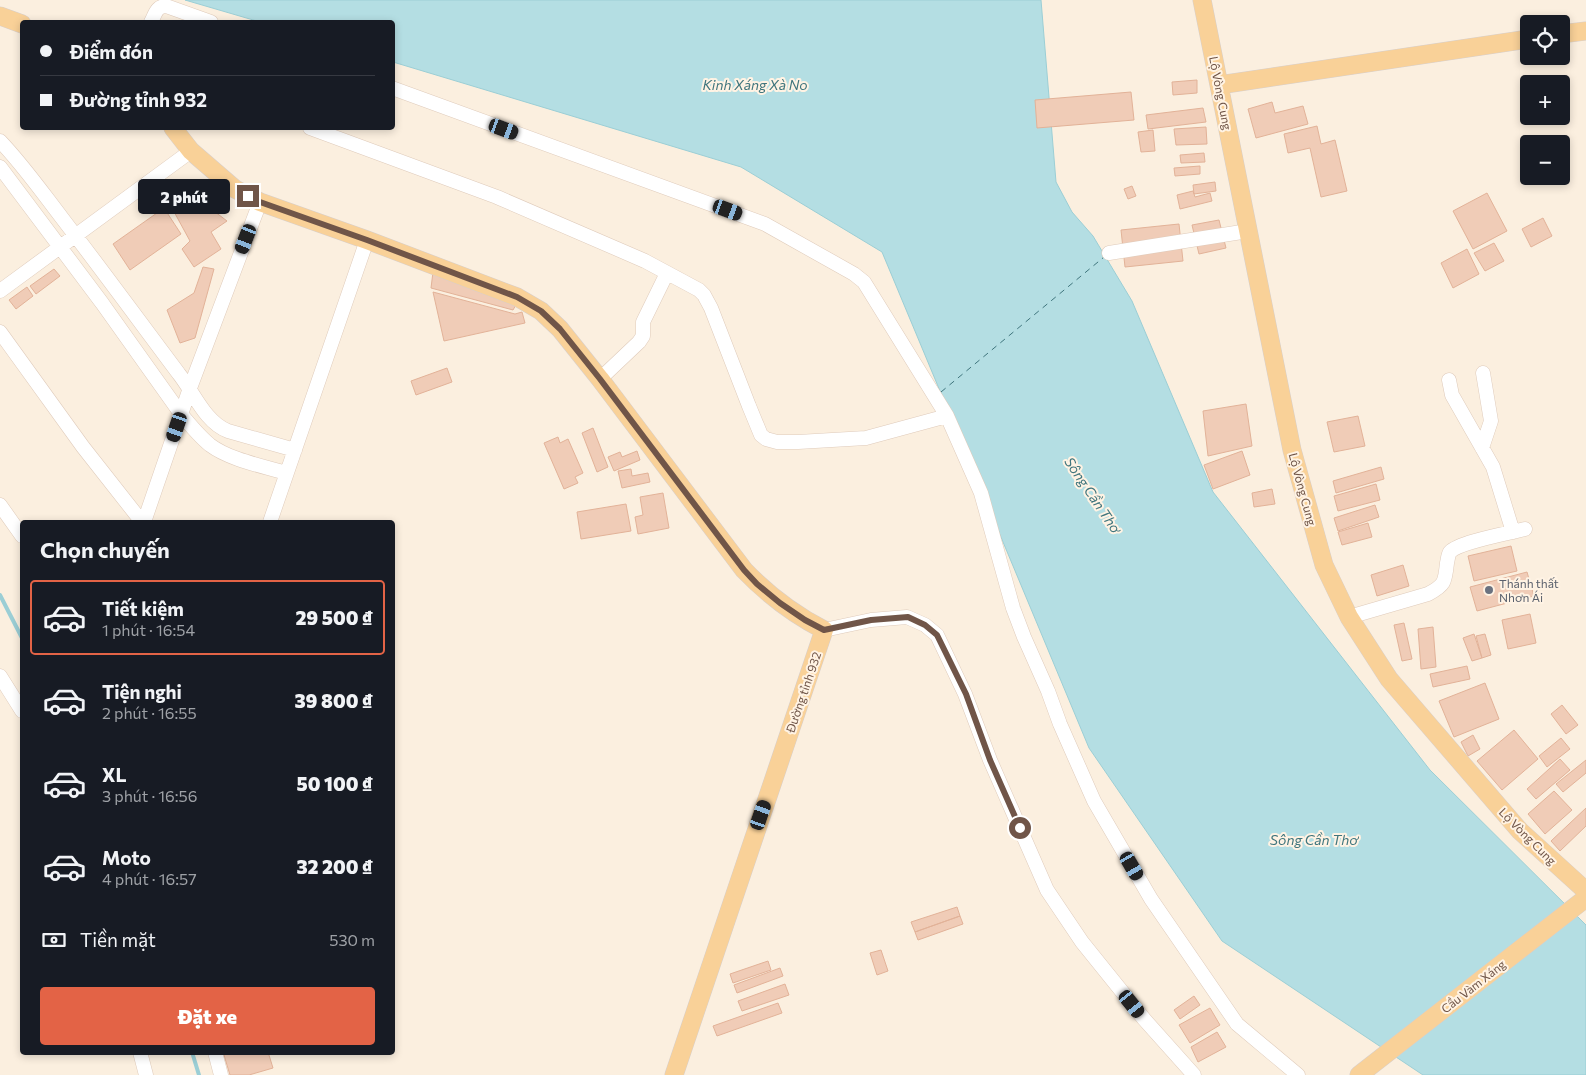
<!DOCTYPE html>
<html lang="vi">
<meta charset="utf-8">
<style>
body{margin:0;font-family:Commissioner,sans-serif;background:#20242c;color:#f1f3f6;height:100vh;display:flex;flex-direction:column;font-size:19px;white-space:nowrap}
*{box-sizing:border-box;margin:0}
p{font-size:16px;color:#9ea1a6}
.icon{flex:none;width:28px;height:28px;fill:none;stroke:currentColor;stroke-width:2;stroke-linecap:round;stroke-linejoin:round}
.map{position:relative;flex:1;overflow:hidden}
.sheet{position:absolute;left:20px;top:520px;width:375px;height:535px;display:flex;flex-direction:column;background:#171b24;border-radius:5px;box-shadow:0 2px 8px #0003}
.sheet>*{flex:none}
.hud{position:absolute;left:20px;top:20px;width:375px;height:110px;border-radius:5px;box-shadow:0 2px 8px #0003;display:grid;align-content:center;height:110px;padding:0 20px;background:#171b24}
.tools{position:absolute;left:1520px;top:15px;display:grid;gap:10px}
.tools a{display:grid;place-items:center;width:50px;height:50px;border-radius:5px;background:#171b24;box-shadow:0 2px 8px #0003;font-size:25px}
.end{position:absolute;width:22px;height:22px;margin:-11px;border:6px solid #705548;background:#fff;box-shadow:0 0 0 2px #fff}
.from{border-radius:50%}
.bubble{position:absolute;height:35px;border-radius:5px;background:#171b24;box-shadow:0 2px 8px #0003;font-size:16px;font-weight:800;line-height:35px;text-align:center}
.car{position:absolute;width:15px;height:30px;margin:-15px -8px;border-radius:6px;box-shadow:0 0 4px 1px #0007;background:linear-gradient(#222 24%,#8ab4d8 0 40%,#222 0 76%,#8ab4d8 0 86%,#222 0)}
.hud b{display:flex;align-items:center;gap:18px;height:48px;font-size:19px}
.hud b+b{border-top:1px solid #363941}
.hud i{width:12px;height:12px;background:#f1f3f6}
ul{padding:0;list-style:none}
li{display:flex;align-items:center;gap:15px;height:75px;margin:0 10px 8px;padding:0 10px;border:2px solid transparent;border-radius:5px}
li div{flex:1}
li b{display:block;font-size:19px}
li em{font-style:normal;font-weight:800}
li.on{border-color:#e36346}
li>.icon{width:45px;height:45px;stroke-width:1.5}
h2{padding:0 20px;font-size:22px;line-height:60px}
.pay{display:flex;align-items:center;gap:12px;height:55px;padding:0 20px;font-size:19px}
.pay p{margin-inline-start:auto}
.button{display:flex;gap:10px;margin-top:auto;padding:10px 20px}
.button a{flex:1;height:58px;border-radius:5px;background:#e36346;color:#fff;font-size:20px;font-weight:800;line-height:58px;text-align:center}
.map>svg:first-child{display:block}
</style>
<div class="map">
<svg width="1586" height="1075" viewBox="0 0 1586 1075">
<rect width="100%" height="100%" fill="#fbefdf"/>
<path fill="#b4dee3" stroke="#9bced5" d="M185 0H1041L1056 182 1072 212 1093 236 1132 301 1213 492 1430 770 1586 925V1075H1423L1222 941 1089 748 882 252 741 167 393 62 392 22H260Z"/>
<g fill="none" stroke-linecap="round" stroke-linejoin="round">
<path stroke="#9bced5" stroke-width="4" d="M0 595 22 638
M192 1052 199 1075"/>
<path stroke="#3f757d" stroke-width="1" stroke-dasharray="6 5" stroke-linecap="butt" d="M941 392 1104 257"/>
</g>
<path fill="#f0ccb7" stroke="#e2b298" d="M1197 80V93L1173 95 1172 82Z
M1131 92 1134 120 1037 128 1035 100Z
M1272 102 1275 113 1303 106 1308 124 1256 138 1248 109Z
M1203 108 1206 122 1148 129 1146 115Z
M1317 126 1321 144 1335 140 1347 191 1321 197 1310 148 1288 153 1284 134Z
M1206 127 1207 144 1176 145 1174 129Z
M1153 130 1155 151 1141 152 1138 132Z
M1204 153 1205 162 1181 163 1180 155Z
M1200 166V174L1175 176 1174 168Z
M1215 182 1216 191 1194 194 1193 185Z
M1132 186 1136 196 1128 199 1124 189Z
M185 189 227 221 211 232 221 249 194 267 182 249 190 241 172 208 184 200 178 193Z
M1193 191 1195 197 1210 193 1212 201 1180 209 1177 195Z
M1487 193 1507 231 1473 249 1453 211Z
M164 208 181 234 130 270 113 244Z
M1543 218 1552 236 1531 247 1522 229Z
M1219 220 1226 248 1199 254 1192 225Z
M1179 224 1183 261 1125 267 1121 230Z
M1494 243 1504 261 1485 271 1474 253Z
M1467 249 1479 274 1453 288 1441 263Z
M203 267 214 269 195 338 180 343 167 310 194 293Z
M54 269 60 276 36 294 30 286Z
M433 272 517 303 513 310 431 288Z
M27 287 33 296 16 309 9 300Z
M433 292 515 314 522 312 525 323 444 341Z
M447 368 452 382 416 395 411 381Z
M1246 404 1252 446 1208 456 1203 411Z
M1358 416 1365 446 1334 452 1327 422Z
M593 428 608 467 597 472 582 433Z
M558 437 560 443 568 439 583 473 575 477 578 483 564 489 544 443Z
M637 451 640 460 614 471 608 457 620 452 622 457Z
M1242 451 1250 475 1213 489 1204 465Z
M1381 467 1384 479 1336 493 1333 481Z
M631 469 632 476 648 473 650 482 622 488 618 471Z
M1376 484 1380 500 1338 511 1334 496Z
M1272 489 1275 504 1254 507 1252 493Z
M663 493 669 528 638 534 635 517 643 515 640 497Z
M626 504 631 531 581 539 577 512Z
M1375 505 1379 517 1338 531 1334 518Z
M1368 523 1372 537 1342 545 1338 532Z
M1511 546 1517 571 1474 581 1468 556Z
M1403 565 1409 586 1377 596 1371 575Z
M1527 572 1534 596 1477 611 1470 587Z
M1530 614 1536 643 1508 649 1502 620Z
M1404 623 1412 659 1402 661 1394 625Z
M1433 627 1436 667 1421 669 1418 629Z
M1474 634 1482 658 1472 661 1463 638Z
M1485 634 1491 655 1482 658 1476 636Z
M1467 666 1470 679 1433 687 1430 674Z
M1485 683 1499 719 1454 737 1439 701Z
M1562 705 1578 725 1566 734 1551 714Z
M1514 730 1538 759 1502 790 1477 761Z
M1473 735 1480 749 1468 756 1461 742Z
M1561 738 1570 749 1547 767 1539 756Z
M1560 759 1570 770 1536 799 1527 789Z
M1586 760V773L1563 792 1556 784Z
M1554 791 1572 810 1545 834 1528 814Z
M1586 808V826L1560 851 1551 841Z
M957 907 960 916 915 932 911 922Z
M960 916 963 924 918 940 915 932Z
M881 950 888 971 877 975 870 953Z
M768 961 771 970 733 983 730 974Z
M780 968 783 976 737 993 734 985Z
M785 984 789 995 742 1011 738 1001Z
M1194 996 1200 1005 1180 1019 1174 1010Z
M778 1003 782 1013 717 1036 713 1026Z
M1210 1008 1220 1025 1190 1043 1179 1025Z
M1217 1032 1226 1047 1198 1062 1191 1047Z
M233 1052H268L273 1068 249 1075H230L224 1055Z"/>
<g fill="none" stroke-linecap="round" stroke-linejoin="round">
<defs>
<path id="minor" d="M151 22C155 15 156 6 166 6L211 22
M392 88 765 224 854 274 864 282 947 416 981 493 1013 608 1024 637 1048 691 1060 724 1094 801 1151 899 1237 1024 1298 1075
M310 128 497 197 645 261 699 290 704 295 711 308 749 406 761 435 766 439 777 442H798L866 438 947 416
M0 141C23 165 42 192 62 218 102 270 140 322 179 374 194 393 205 422 228 431L295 450
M0 167 102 303 181 414C190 425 199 436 210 445 230 460 263 466 286 473
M1109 253 1248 231
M0 291 191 151
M0 332 83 447 142 522
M600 379 639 342 643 336V322L667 273
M1449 380 1452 395 1493 467 1513 532
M1482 448 1491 421 1483 373
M0 505 22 536
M144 522 190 388 260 202
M270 522 367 240
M1349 617 1428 594C1445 585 1445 582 1447 563 1448 559 1448 555 1450 552 1459 542 1510 533 1525 529
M824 630 871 620 907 617 925 625 937 635 965 694 990 760 1047 890 1082 942 1144 1019 1194 1075
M0 676 22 711
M140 1052 146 1075
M215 1052 221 1075"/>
<path id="major" d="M1202 0 1292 450 1324 565 1349 617 1389 679 1520 831 1586 891
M0 16 22 24
M1561 34 1586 31
M1219 85 1529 39
M173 128 191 151 235 189 260 202 367 240 517 297 541 311 560 329 600 379 744 570C768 595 793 614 824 630L674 1075
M1359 1075 1586 898"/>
</defs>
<use href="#minor" stroke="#dfcbbb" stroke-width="15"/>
<use href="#major" stroke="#d7cfcc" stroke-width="19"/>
<use href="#minor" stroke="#fff" stroke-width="14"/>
<use href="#major" stroke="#f9d198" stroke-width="18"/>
</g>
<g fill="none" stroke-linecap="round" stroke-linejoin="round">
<path stroke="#705548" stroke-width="6" d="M248 196 260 202 367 240 517 297 541 311 560 329 600 379 744 570 757 584 780 603 805 620 824 630 871 620 908 617 925 625 937 635 966 694 990 760 1020 828"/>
</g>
<circle fill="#6b7280" stroke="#fff3e4" stroke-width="2" cx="1489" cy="590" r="5"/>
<g text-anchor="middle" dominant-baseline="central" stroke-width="4" stroke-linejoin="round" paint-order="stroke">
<g font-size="12" fill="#705548" stroke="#fff3e4">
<text transform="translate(1221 93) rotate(79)">Lộ Vòng Cung</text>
<text transform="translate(1303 489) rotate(75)">Lộ Vòng Cung</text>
<text transform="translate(803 692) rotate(-71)">Đường tỉnh 932</text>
<text transform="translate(1528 836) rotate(45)">Lộ Vòng Cung</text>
<text transform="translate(1473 986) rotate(-38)">Cầu Vàm Xáng</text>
</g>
<g font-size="12" fill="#5b616d" stroke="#fff3e4" text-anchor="start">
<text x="1499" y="583">Thánh thất<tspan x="1499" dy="14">Nhơn Ái</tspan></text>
</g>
<g font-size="14" font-style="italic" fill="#3f757d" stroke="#fff3e4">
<text x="755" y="84">Kinh Xáng Xà No</text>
<text transform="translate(1093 495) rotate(56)">Sông Cần Thơ</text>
<text x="1314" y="839">Sông Cần Thơ</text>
</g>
</g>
</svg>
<div class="tools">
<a><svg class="icon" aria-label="locate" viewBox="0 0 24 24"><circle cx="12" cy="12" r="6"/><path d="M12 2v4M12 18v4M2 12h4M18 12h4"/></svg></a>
<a>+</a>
<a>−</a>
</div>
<i class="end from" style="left:1020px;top:828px"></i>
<i class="end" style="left:248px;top:196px"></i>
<div class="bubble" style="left:138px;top:179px;width:92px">2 phút</div>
<i class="car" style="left:504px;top:129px;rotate:110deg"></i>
<i class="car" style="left:728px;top:210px;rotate:110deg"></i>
<i class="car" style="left:246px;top:239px;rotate:201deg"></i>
<i class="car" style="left:177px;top:427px;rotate:199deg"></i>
<i class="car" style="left:761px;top:815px;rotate:19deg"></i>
<i class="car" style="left:1132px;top:866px;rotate:150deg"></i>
<i class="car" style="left:1132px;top:1004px;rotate:141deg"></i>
<div class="hud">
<b><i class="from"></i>Điểm đón</b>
<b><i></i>Đường tỉnh 932</b>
</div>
<section class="sheet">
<h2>Chọn chuyến</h2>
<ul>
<li class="on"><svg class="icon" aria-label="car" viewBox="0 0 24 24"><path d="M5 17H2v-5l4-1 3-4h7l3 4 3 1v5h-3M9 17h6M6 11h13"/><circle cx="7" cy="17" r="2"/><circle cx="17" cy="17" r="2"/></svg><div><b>Tiết kiệm</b><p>1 phút · 16:54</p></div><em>29 500 ₫</em></li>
<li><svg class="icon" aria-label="car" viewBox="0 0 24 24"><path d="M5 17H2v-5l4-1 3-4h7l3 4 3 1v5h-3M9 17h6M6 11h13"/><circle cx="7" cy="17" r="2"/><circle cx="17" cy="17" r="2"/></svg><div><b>Tiện nghi</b><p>2 phút · 16:55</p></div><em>39 800 ₫</em></li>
<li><svg class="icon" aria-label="car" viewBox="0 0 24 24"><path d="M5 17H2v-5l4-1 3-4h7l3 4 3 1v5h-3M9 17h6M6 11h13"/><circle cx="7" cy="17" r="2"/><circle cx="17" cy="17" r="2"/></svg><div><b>XL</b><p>3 phút · 16:56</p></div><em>50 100 ₫</em></li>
<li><svg class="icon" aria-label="car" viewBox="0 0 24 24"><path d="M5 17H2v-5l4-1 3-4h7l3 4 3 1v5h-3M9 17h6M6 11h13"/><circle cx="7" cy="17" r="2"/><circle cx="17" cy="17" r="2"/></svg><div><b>Moto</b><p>4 phút · 16:57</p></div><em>32 200 ₫</em></li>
</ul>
<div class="pay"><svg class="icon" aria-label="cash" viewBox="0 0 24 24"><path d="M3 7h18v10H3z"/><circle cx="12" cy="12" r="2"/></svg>Tiền mặt<p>530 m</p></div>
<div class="button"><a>Đặt xe</a></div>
</section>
</div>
